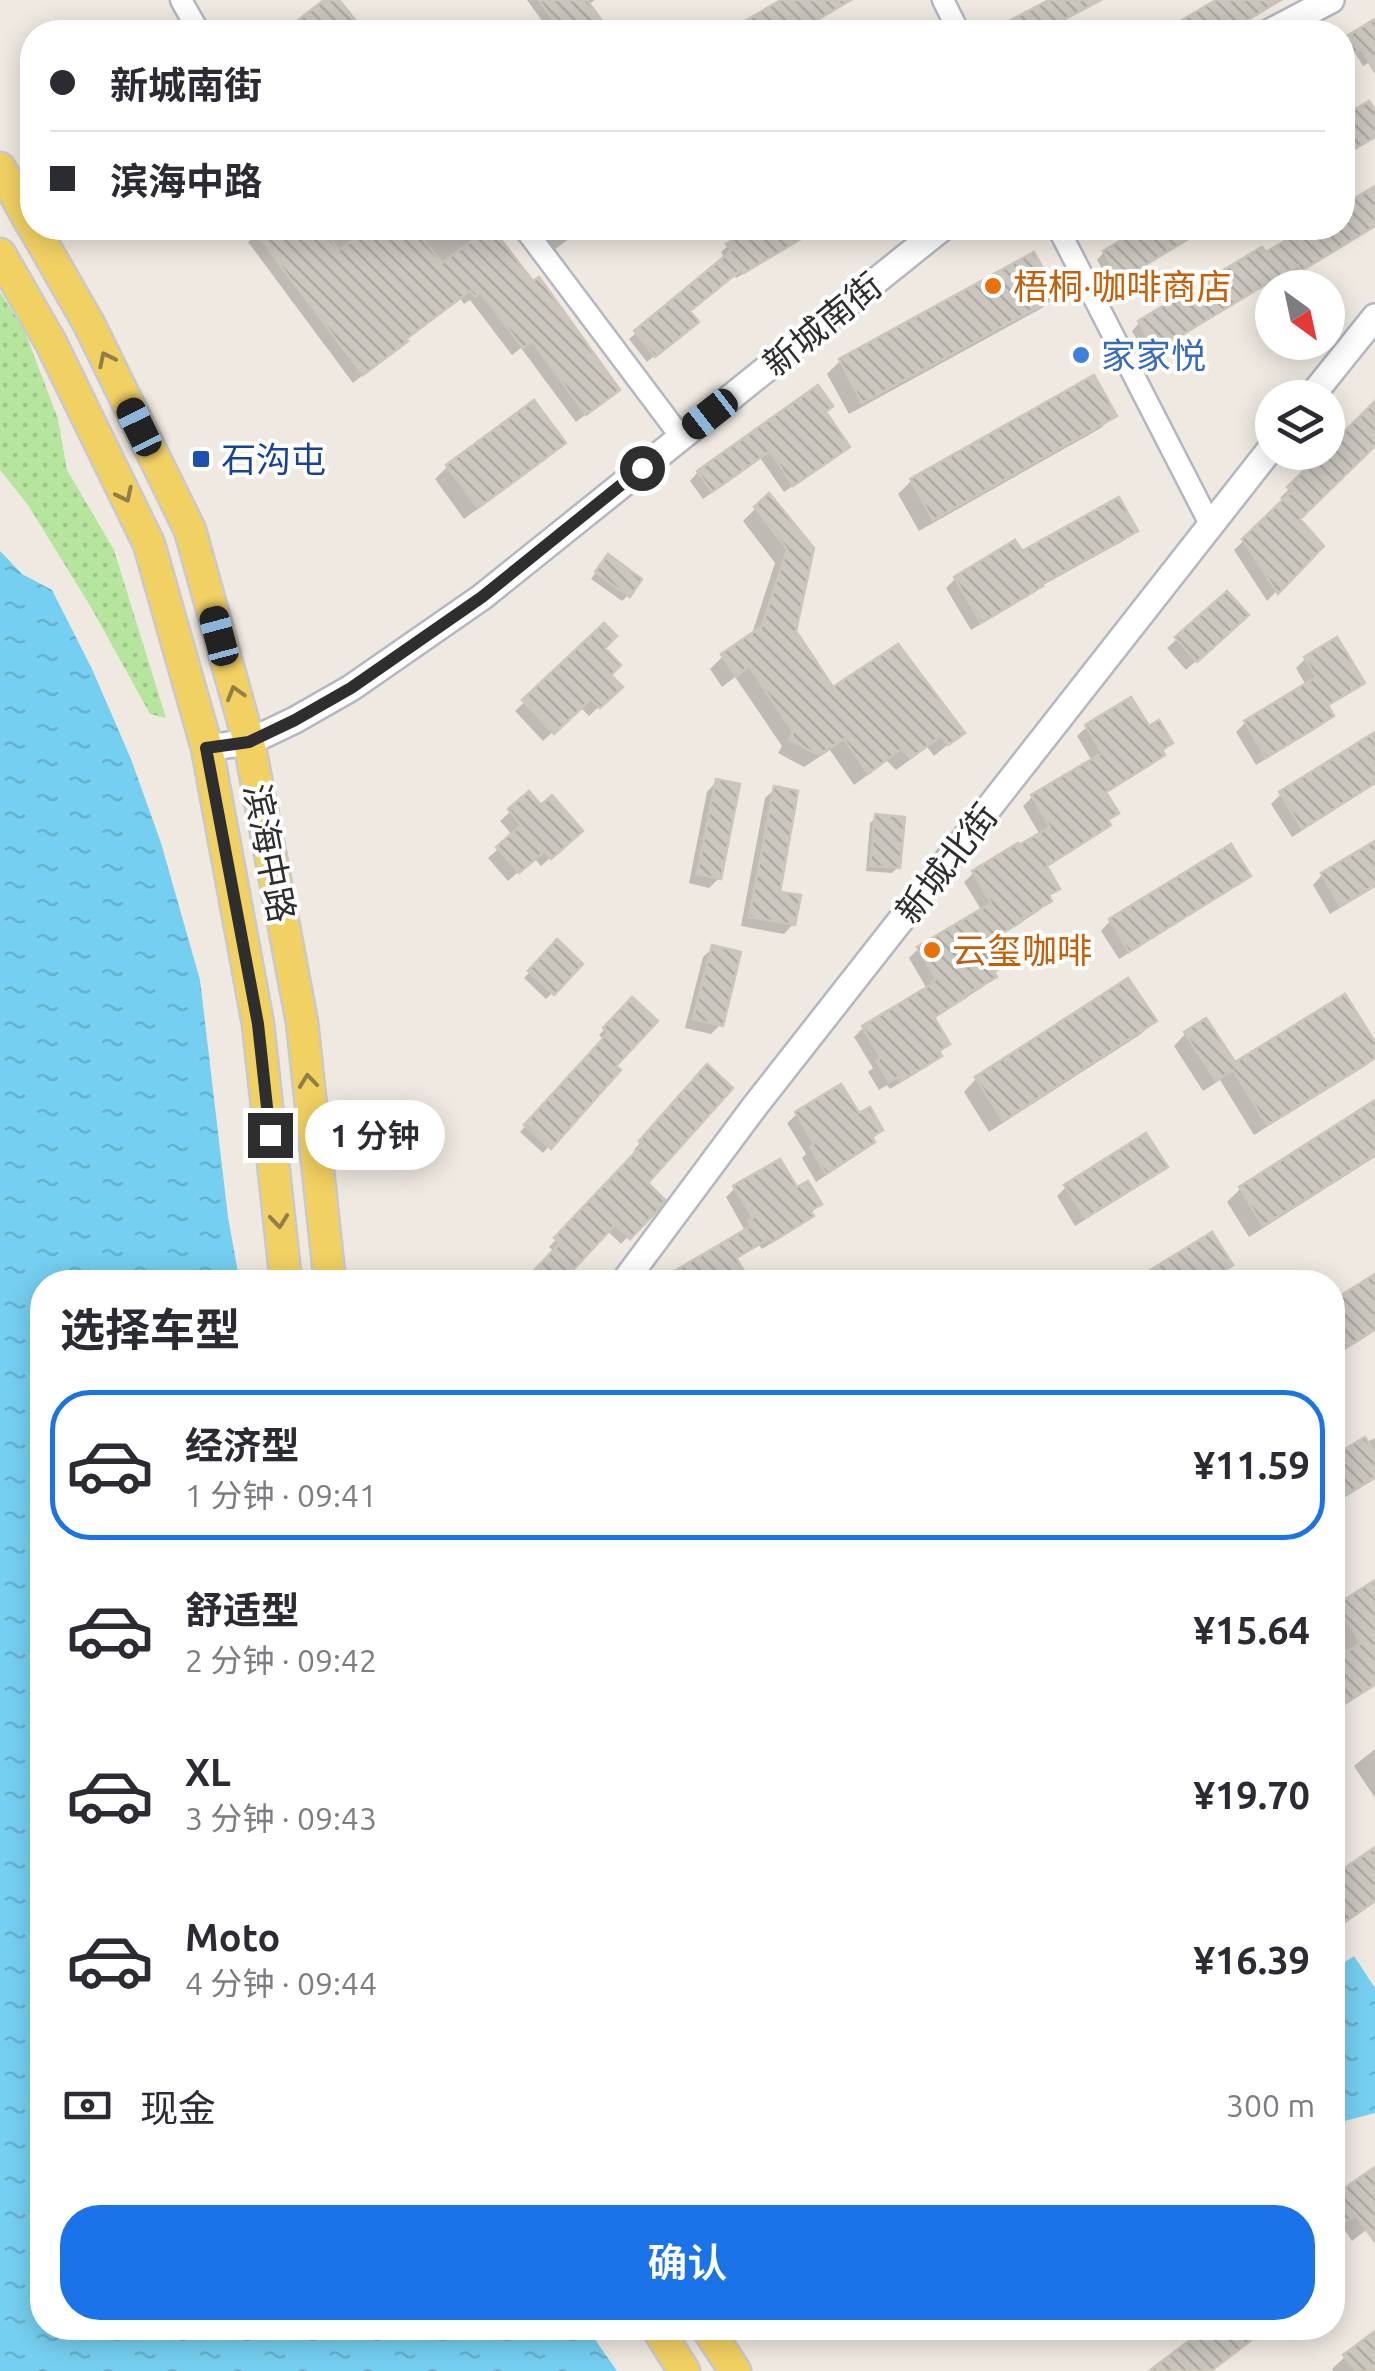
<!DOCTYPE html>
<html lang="zh">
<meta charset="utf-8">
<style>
body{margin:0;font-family:Ubuntu,"Noto Sans SC",sans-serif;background:#f7f7f7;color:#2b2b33;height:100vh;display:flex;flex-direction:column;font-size:38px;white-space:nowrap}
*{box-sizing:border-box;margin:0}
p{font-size:32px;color:#7c7c81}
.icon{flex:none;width:55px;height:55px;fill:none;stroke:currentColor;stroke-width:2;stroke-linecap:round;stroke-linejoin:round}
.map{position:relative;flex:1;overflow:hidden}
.details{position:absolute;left:30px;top:1270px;width:1315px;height:1070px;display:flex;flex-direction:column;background:#fff;border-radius:40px;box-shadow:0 5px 25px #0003}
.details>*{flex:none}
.guide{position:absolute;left:20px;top:20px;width:1335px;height:220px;border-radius:40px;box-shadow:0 5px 25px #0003;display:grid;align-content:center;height:220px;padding:0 30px;background:#fff}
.needle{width:65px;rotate:147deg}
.fabs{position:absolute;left:1255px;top:270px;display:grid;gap:20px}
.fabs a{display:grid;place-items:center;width:90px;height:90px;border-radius:50%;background:#fff;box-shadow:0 5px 25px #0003;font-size:50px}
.end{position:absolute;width:45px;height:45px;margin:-22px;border:12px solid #2e2e2e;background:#fff;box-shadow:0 0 0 5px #fff}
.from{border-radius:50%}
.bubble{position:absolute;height:70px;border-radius:35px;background:#fff;box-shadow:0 5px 25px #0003;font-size:32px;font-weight:600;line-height:70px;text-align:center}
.car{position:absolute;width:30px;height:60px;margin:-30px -15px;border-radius:12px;box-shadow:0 0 8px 2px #0007;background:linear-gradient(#222 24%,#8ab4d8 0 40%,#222 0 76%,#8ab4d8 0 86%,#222 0)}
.guide b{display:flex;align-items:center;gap:35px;height:95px;font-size:38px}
.guide b+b{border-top:2px solid #e1e1e2}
.guide i{width:25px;height:25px;background:#2b2b33}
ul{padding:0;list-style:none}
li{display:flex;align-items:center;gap:30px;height:150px;margin:0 20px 15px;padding:0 10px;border:5px solid transparent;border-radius:40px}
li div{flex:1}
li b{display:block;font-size:38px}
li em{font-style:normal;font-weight:600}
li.current{border-color:#1a73e8}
li>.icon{width:90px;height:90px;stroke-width:1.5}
h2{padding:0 30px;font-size:45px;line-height:120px}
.pay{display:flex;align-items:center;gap:25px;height:110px;padding:0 30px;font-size:38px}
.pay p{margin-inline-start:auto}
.action{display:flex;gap:20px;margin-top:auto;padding:20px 30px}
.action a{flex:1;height:115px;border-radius:40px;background:#1a73e8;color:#fff;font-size:40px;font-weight:600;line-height:115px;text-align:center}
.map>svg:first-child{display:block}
</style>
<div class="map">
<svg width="1375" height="2371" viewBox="0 0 1375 2371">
<defs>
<pattern id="grass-dots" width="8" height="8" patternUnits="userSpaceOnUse" patternTransform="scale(2.5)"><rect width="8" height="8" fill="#b6e59e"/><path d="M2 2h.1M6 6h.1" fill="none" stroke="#9dc588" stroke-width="1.8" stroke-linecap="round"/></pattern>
<pattern id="water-ripples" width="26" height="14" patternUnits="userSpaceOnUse" patternTransform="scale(2.5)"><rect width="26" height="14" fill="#75cff0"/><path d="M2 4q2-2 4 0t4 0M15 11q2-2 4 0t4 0" fill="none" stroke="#66b2ce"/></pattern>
<pattern id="building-back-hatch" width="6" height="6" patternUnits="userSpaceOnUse" patternTransform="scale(2.5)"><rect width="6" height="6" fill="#cbc7bf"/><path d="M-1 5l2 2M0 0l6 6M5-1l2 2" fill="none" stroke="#afaba4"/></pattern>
</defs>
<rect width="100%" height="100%" fill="#efe9e1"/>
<path fill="url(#grass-dots)" d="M0 292 24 329 58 419 67 470 114 550 166 718 150 714 92 609 28 505 0 470Z"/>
<path fill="url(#water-ripples)" d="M0 551 22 574 52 590 92 669 131 759 161 843 200 980 228 1217 239 1278V1282H42V2328H587L617 2371H0Z
M1354 1956 1375 1988V2113L1333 2124V1970Z"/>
<path fill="#0003" d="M527 0H595L587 5 607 32H544L548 29Z
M789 0H852L795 32H734Z
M1056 0H1103L1042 32H993Z
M1220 0H1282L1228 32H1167Z
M1375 22V59L1363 66 1355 53 1342 60V42Z
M1375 190V227L1293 276 1290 270 1147 356 1132 331 1139 323 1312 228H1342Z
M265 228H489L617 390 576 422 521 348 512 355 470 300 464 304 460 298 404 340 395 350 353 383 248 242Z
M540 228H584L554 250 538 229Z
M758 228H822L736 278 734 274 688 312 689 328 647 362 629 339 725 259 721 252 728 246Z
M1146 228H1209L1112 285 1097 260 1104 252Z
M1055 295 1042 308 849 414 827 374 840 361Z
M1375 405V443L1297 519 1320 546 1267 601 1234 550 1284 502 1280 498Z
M823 413 838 455 784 492 760 458 703 499 690 481 698 472Z
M1114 415 1101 428 919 531 898 494 911 481Z
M563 443 550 456 464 519 435 479 448 466Z
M768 496 812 548 794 631 832 690 962 733 934 756 927 747 896 770 887 761 854 785 830 750 804 767 778 753 782 746 735 677 722 687 710 669 723 656 751 637 775 563 743 521Z
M1134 530 1125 540 1036 589 1030 595 971 630 946 588 955 579 1021 555Z
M603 563 628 595 622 601 591 579Z
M1227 594 1236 625 1186 670 1167 648Z
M604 626 602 648 608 675 619 687 589 716 580 707 543 741 515 711Z
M1305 659 1362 683 1352 692 1326 707 1331 715 1322 725 1256 765 1236 732 1245 723 1306 685 1296 668Z
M1087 727 1148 730 1170 743 1153 764 1105 794 1116 813 1106 822 1108 824 1098 834 1045 868 1057 888 1048 898 1049 900 1040 910 989 943 1002 965 984 986 932 1020 947 1044 937 1053 939 1056 929 1065 890 1089 887 1085 879 1090 868 1072 873 1068 854 1037 863 1028 927 989 909 958 918 949 982 911 964 882 974 873 1040 835 1023 806 1032 797 1092 761 1077 736Z
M1375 735V784L1292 837 1271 804 1281 794Z
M716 782 719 878 709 888 689 883 707 792Z
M775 789 777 894 793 924 784 934 741 926 765 798Z
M529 795 570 840 541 866 534 858 508 881 488 858 513 836 500 821Z
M876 817 898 867 892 873 866 871 870 823Z
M1375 844V887L1330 914 1313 885 1322 875Z
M1248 876 1238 885 1119 959 1101 931 1110 921Z
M557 943 580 964 546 999 524 978Z
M713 948 720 1025 711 1034 685 1028 703 957Z
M632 1000 612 1066 617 1070 543 1153 520 1132 604 1040 599 1035Z
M1154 1021 1141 1034 989 1132 964 1092 976 1079Z
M1205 1021 1234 1065 1375 1047V1057L1367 1065 1254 1135 1220 1080 1203 1091 1174 1046 1185 1034Z
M700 1074 645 1183 662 1200 621 1244 607 1230 568 1271 574 1276 568 1282H526L555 1252 549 1247 637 1153 634 1150Z
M1375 1103V1157L1249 1237 1227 1202 1240 1189Z
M797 1114 858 1117 880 1130 863 1151 816 1182 802 1158 806 1154 787 1123Z
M1164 1166 1155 1176 1075 1226 1057 1196 1066 1187Z
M735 1188 796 1191 819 1204 801 1225 762 1249 759 1245 735 1260 748 1282H664L744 1229 726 1197Z
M1211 1236 1230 1265 1207 1282H1136Z
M1375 1277V1331L1332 1358V1304Z
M1375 1438V1479L1332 1505V1460Z
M1375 1583V1686L1332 1713V1664L1348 1654 1332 1629V1612Z
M1375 1749V1798L1354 1766Z
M1375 1854V1902L1332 1932V1880Z
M1375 2170V2223L1352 2241 1342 2226 1332 2233V2181L1340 2194Z
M1375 2334V2371H1333L1332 2369 1345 2357Z"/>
<path fill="url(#building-back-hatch)" stroke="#cbc5ba" stroke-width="2.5" d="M324 0H339L365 32H283Z
M539 0H587L610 32H540L554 21Z
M781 0H851L796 32H726Z
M1049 0H1101L1040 32H988Z
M1216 0H1281L1227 32H1162Z
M1375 19V72L1361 49 1342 60V39Z
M1369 101 1375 110V137L1342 156V117Z
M1375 186V226L1301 271 1298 265 1155 351 1138 321 1262 247 1266 252 1307 228H1342V206Z
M252 228H322L339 250 369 228H414L442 263 488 228H492L533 281 539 277 620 390 586 415 532 341 523 348 480 292 475 297 470 291 406 339 408 341 363 375Z
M753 228H818L744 273 742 269 690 311 699 322 655 357 634 331 731 251 726 244Z
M1142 228H1206L1121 280 1103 251Z
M1034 252 1058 296 862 403 839 359Z
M1094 375 1117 416 933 520 910 479Z
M818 385 833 406 826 412 850 447 793 486 770 451 712 492 697 471Z
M534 400 566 443 478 508 446 465Z
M1375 401V446L1300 519 1324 546 1278 594 1242 539 1292 491 1287 487 1323 452H1328V448Z
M769 493 814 548 796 631 833 687 898 644 965 733 948 745 941 736 911 758 901 749 868 774 844 739 819 755 789 740 793 732 749 666 736 677 721 654 762 626 787 549 754 507Z
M1119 497 1138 531 1041 584 1043 586 981 623 954 577 1015 540 1022 551Z
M608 554 642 579 630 597 595 572Z
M1227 591 1249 615 1197 662 1175 637Z
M604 623 617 636 605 648 621 665 611 675 623 687 600 708 591 699 554 734 522 700Z
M1337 637 1365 683 1328 705 1334 716 1266 758 1244 721 1316 677 1304 657Z
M1131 697 1149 726 1159 720 1173 743 1162 750 1165 755 1106 792 1119 813 1108 820 1111 825 1047 866 1060 889 1049 895 1052 901 1021 919 1022 921 990 941 1005 965 994 972 997 977 965 995 966 997 934 1017 950 1044 939 1051 942 1056 900 1082 898 1077 889 1082 876 1061 881 1058 862 1026 932 984 931 982 936 979 917 947 991 903 972 871 1018 843 1019 845 1050 827 1031 795 1102 753 1085 725Z
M1375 732V783L1302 829 1279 792Z
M716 779 740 784 721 879 697 874Z
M774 786 798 791 780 892 801 895 795 925 749 917Z
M529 791 541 805 552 795 583 831 551 859 545 851 519 873 496 847 521 825 508 809Z
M875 814 905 817 900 868 870 866Z
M1375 841V885L1340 906 1321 873Z
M1231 844 1251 876 1129 952 1109 919Z
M557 939 583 964 554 995 528 971Z
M712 945 741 952 723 1026 693 1019Z
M1128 978 1157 1021 1003 1121 975 1077Z
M1345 994 1375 1042V1058L1267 1125 1233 1070 1216 1081 1184 1032 1206 1018 1235 1062Z
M632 997 658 1021 616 1066 621 1070 551 1149 524 1125 608 1033 603 1028Z
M707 1064 733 1088 648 1183 665 1200 657 1211 630 1239 615 1225 572 1271 584 1282H523L560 1243 554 1238 642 1145 639 1141Z
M841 1084 859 1113 870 1107 883 1130 872 1137 875 1142 826 1174 810 1147 814 1144 795 1112Z
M1375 1100V1155L1263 1226 1239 1187Z
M1146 1133 1168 1167 1085 1218 1064 1185Z
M780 1159 797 1187 808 1181 822 1204 810 1211 814 1216 772 1242 770 1238 736 1258 751 1282H656L751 1226 748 1221 753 1218 733 1186Z
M1212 1232 1233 1265 1206 1282H1131Z
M1375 1274V1329L1332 1356V1301Z
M1365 1437 1375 1453V1477L1332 1503V1457Z
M1375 1580V1684L1332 1711V1661L1361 1643 1336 1605Z
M1375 1847V1901L1332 1931V1877Z
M1375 2167V2242L1356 2215 1332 2231V2197Z
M1206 2328H1267L1211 2371H1149Z
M1375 2331V2371H1356L1343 2355Z"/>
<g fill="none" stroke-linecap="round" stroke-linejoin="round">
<defs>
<path id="minor" d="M181 0 199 32
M943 0 959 32
M524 228 681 437
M1058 228 1211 526"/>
<path id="tertiary" d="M1270 32 1331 0
M1310 398 1375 317
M207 748 249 742 295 720 351 688 482 597 942 228
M624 1282 755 1106 1272 447"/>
<path id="primary" d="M0 168 32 225
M34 228 89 324 190 530 249 742 302 1022 330 1282
M0 254 51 343 149 544 207 748 258 1024 286 1282
M657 2328 684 2371
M707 2328 735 2371"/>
</defs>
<use href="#minor" stroke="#b4b7c1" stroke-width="25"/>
<use href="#tertiary" stroke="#b4b7c1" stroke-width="30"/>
<use href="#primary" stroke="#c9c9c9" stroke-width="35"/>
<use href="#minor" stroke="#fff" stroke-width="20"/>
<use href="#tertiary" stroke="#fff" stroke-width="25"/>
<use href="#primary" stroke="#f2d163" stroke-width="30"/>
</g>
<defs><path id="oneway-chevron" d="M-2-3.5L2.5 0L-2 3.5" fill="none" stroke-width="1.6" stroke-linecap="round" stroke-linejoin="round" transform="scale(2.5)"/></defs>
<g stroke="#908048">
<use href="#oneway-chevron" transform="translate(106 359) rotate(-116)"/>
<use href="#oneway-chevron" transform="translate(125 495) rotate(64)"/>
<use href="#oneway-chevron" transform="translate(235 693) rotate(-106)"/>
<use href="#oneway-chevron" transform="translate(308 1081) rotate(-96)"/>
<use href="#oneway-chevron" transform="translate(279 1221) rotate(84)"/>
</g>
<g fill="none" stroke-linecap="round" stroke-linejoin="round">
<path stroke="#2e2e2e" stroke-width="12" d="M270 1135 258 1024 206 748 249 742 295 720 351 688 482 597 642 468"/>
</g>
<g fill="#e8710a" stroke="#fff" stroke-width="4">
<circle cx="993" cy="286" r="10"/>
<circle cx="932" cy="950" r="10"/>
</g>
<circle fill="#3f7fe0" stroke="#fff" stroke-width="4" cx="1081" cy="355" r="10"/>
<rect fill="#1a4fb4" stroke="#fff" stroke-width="4" x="191" y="449" width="20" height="20" rx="5"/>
<g text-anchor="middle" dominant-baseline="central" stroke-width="8" stroke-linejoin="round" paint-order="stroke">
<g font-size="35" fill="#c56008" stroke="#fff" text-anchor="start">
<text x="1013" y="286">梧桐·咖啡商店</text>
<text x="952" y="950">云玺咖啡</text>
</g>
<g font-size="35" fill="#2e2e2e" stroke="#fff">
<text transform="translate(822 324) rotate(-39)">新城南街</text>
<text transform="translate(270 853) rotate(79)">滨海中路</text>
<text transform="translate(946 863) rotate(-52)">新城北街</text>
</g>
<g font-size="35" fill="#366cbe" stroke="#fff" text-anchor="start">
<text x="1101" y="355">家家悦</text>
</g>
<g font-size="35" fill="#164399" stroke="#fff" text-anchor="start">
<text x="221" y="459">石沟屯</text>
</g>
</g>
</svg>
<div class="fabs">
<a><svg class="needle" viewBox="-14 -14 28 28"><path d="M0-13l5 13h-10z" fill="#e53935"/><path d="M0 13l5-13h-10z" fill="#7c7c81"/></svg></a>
<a><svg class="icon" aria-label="layers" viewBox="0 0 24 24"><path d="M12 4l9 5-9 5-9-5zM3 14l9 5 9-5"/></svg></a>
</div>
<i class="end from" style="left:642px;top:468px"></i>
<i class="end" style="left:270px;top:1135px"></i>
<div class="bubble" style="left:305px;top:1100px;width:140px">1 分钟</div>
<i class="car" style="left:710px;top:414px;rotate:232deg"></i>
<i class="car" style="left:139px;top:427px;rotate:334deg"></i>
<i class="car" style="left:219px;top:636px;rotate:345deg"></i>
<div class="guide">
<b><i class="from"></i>新城南街</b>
<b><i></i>滨海中路</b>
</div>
<section class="details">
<h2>选择车型</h2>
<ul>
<li class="current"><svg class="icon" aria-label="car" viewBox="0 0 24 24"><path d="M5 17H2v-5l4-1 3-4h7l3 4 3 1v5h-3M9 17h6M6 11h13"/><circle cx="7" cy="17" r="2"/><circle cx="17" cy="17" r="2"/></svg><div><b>经济型</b><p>1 分钟 · 09:41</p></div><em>¥11.59</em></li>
<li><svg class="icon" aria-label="car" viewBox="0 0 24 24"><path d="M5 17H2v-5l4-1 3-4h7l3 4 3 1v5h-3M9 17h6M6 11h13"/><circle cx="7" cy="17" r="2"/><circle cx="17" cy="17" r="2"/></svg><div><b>舒适型</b><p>2 分钟 · 09:42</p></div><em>¥15.64</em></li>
<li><svg class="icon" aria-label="car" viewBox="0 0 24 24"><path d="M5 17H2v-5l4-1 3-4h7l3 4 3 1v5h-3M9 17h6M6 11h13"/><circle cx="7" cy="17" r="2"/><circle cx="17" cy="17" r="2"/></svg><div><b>XL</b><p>3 分钟 · 09:43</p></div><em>¥19.70</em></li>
<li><svg class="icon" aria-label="car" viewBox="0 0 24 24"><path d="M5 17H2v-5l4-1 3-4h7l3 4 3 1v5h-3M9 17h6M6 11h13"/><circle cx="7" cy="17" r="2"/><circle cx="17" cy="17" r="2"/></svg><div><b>Moto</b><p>4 分钟 · 09:44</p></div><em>¥16.39</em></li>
</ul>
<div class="pay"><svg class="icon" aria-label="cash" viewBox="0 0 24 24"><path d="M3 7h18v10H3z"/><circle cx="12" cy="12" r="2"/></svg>现金<p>300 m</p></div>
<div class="action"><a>确认</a></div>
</section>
</div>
